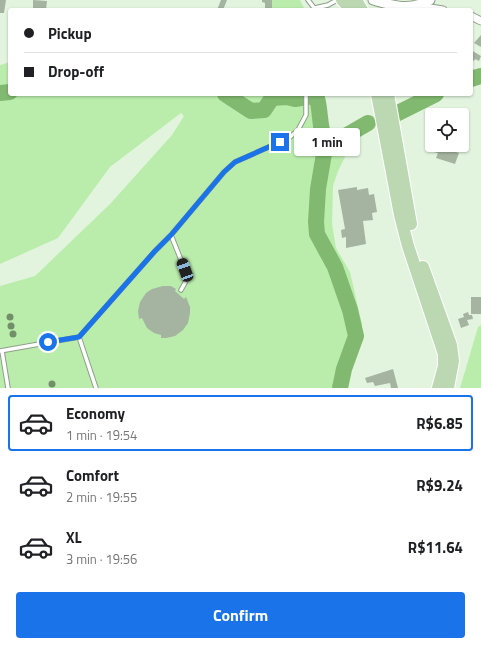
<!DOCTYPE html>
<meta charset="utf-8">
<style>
body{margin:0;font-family:"Titillium Web",sans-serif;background:#f2f2f2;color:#202124;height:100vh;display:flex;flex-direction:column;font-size:15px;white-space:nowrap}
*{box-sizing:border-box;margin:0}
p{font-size:13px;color:#757577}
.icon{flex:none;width:22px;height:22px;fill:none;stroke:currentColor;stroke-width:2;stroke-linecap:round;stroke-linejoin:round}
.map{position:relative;height:388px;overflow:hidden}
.side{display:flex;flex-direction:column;background:#fff;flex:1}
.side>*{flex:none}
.guide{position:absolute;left:8px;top:8px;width:465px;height:88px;border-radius:4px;box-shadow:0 1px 3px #0004;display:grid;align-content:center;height:88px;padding:0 16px;background:#fff}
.tools{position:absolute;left:425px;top:108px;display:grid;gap:8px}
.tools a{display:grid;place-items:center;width:44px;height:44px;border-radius:4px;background:#fff;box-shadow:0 1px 3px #0004;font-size:20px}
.end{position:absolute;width:18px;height:18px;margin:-9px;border:5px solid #1a73e8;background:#fff;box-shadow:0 0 0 2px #fff}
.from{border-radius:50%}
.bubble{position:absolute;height:28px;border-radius:4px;background:#fff;box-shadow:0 1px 3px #0004;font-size:13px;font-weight:700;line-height:28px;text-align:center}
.car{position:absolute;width:12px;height:24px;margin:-12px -6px;border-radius:5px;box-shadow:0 0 3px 1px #0007;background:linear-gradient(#222 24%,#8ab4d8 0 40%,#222 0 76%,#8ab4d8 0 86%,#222 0)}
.guide b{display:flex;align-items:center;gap:14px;height:38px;font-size:15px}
.guide b+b{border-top:1px solid #e0e0e0}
.guide i{width:10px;height:10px;background:#202124}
ul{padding:7px 0 0;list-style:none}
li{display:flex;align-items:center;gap:12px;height:56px;margin:0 8px 6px;padding:0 8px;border:2px solid transparent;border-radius:4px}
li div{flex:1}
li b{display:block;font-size:15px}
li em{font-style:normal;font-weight:700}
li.on{border-color:#1a73e8}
li>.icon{width:36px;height:36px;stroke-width:1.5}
.cta{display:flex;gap:8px;margin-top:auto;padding:8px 16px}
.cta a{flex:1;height:46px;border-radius:4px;background:#1a73e8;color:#fff;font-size:16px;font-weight:700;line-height:46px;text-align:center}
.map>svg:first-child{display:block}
</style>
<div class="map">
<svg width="481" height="388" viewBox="0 0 481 388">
<rect width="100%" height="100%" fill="#e2f4de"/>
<path fill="#baedac" d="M272 0H300L305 10H272Z
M10 62V94H318C330 108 321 126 330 142 333 147 341 153 345 157L338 171 333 186 332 224 336 248 350 272 362 324 361 341 349 361 348 388H0V286L35 276 110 204 172 135 184 116 181 113 110 167 58 238 0 264V65Z
M481 325V388H460L478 327Z"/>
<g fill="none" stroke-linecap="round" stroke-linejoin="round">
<path stroke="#80b96f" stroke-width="16" d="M471 79 481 76
M0 93 10 92
M225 94 251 111 264 110 272 98 287 97 295 99 312 96 317 98C321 112 319 130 326 142L318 189 316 222 317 234 335 267 350 310 356 336 344 369 340 388
M396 114 436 94
M326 142H335L368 123"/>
</g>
<path fill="#a4b4a0" d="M0 0H6L4 13H0Z
M33 0 47 1 46 10H33Z
M221 0H227L223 10H217Z
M262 0H272V10H265V3L262 2Z
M481 35V47L474 43Z
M471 50 481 56 479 61 475 59 474 61 471 59Z
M437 145H442L441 147 459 153 455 164 436 158 438 153 434 152Z
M357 187V190L368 188 369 195 374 194 377 212 372 213 373 220 363 221 366 244 346 248V237L342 238 341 230 345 229 338 190Z
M163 286H171L176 289 175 291 184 299 186 297 190 307V313L188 323 183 330 175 336 166 338H161V335L154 333 147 328 142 318 139 319 138 311 140 302 146 293 152 289Z
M471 297H481V314H471Z
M468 312 469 315H472L473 319 467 320 469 325 461 328 458 319 464 317 463 314Z
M393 369 398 388H391L390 383 375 386 373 382 367 383 365 378Z"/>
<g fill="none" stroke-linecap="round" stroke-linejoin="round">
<defs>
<path id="service" d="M308 0 315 9
M315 8 328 5 337 0
M171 235 185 270 186 281 181 290
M79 337 96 388
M0 351 79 337 155 251 171 235 224 172 235 162 289 138 298 130 306 115V94
M2 351 8 388"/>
<path id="minor" d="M418 6 443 10
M471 16 481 21"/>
<path id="tertiary" d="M373 0C394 6 409 11 430 0"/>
<path id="primary" d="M342 0 352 10
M356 0 362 10
M377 94 400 215 408 246 444 354V366L438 388
M388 94 411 224
M423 267 451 345 453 361 448 388"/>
</defs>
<use href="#service" stroke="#8e9e8a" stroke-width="5.5"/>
<use href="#minor" stroke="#8e9e8a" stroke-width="9"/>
<use href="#tertiary" stroke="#8e9e8a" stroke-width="11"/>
<use href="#primary" stroke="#fff" stroke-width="14"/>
<use href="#service" stroke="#fff" stroke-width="3.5"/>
<use href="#minor" stroke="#fff" stroke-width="7"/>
<use href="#tertiary" stroke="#fff" stroke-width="9"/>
<use href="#primary" stroke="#bbd8b3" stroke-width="12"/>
</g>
<g fill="#728f69">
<circle cx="10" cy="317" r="3.5"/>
<circle cx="11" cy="326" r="3.5"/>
<circle cx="13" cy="334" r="3.5"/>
<circle cx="52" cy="384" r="3.5"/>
</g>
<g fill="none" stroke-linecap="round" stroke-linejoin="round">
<path stroke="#1a73e8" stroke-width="5" d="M48 342 79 337 155 251 171 235 224 172 235 162 280 142"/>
</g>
</svg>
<div class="tools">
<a><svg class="icon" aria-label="locate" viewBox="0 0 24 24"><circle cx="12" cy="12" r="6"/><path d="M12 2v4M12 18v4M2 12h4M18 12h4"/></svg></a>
</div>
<i class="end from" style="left:48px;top:342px"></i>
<i class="end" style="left:280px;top:142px"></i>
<div class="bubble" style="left:294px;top:128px;width:66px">1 min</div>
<i class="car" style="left:185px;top:270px;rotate:340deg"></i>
<div class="guide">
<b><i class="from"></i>Pickup</b>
<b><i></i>Drop-off</b>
</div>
</div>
<section class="side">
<ul>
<li class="on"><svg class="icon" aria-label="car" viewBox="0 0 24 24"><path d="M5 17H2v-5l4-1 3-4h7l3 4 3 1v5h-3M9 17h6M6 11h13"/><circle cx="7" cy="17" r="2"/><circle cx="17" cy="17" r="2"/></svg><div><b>Economy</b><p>1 min · 19:54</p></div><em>R$6.85</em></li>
<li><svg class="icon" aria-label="car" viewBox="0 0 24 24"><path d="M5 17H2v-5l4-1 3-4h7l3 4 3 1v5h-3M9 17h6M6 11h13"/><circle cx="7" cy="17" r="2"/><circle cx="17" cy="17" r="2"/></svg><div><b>Comfort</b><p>2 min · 19:55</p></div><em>R$9.24</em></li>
<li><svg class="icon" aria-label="car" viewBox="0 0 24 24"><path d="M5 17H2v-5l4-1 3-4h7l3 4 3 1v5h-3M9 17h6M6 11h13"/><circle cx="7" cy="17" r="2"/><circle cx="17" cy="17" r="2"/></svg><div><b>XL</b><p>3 min · 19:56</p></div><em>R$11.64</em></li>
</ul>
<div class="cta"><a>Confirm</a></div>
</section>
